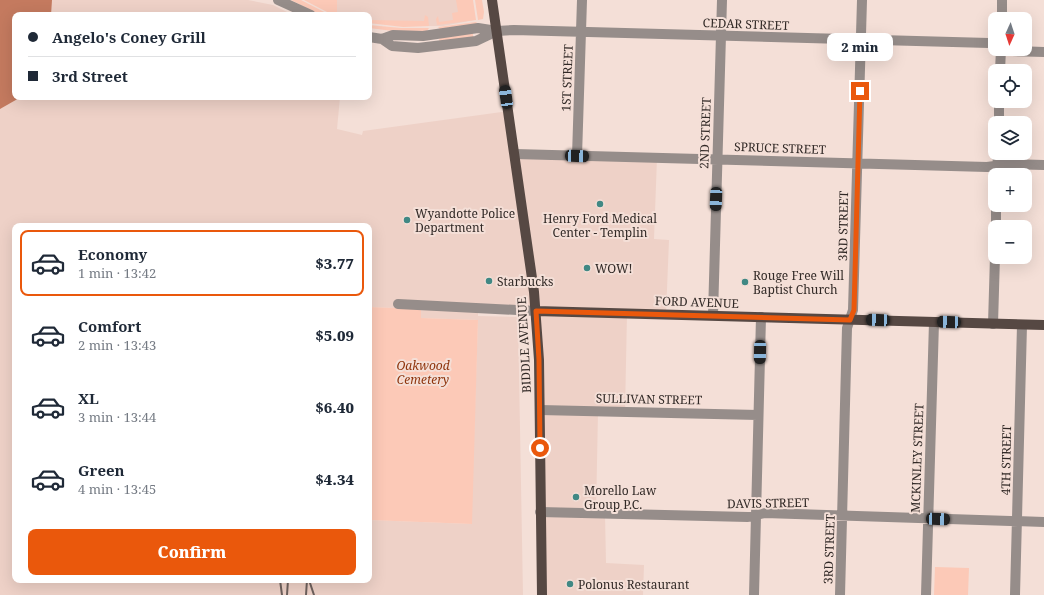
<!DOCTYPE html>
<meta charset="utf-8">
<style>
body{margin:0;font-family:"Noto Serif",serif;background:#f2f2f3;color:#1f2937;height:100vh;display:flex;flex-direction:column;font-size:15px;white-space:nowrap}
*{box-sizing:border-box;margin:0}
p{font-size:13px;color:#747a83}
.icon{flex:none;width:22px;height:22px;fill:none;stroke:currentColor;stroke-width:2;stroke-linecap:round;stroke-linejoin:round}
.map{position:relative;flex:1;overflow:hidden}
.side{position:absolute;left:12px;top:223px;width:360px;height:360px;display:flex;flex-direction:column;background:#fff;border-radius:8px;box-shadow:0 4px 16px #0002}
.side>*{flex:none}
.hud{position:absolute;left:12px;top:12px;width:360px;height:88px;border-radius:8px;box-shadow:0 4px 16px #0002;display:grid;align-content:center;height:88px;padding:0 16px;background:#fff}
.needle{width:26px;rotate:183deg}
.buttons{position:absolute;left:988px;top:12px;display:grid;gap:8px}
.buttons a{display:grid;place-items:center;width:44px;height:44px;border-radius:8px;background:#fff;box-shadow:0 4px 16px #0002;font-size:20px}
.end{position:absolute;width:18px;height:18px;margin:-9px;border:5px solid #ea580c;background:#fff;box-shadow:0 0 0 2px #fff}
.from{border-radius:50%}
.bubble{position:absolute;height:28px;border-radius:8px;background:#fff;box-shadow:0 4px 16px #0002;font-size:13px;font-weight:800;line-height:28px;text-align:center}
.car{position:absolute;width:12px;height:24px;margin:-12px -6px;border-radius:5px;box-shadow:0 0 3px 1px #0007;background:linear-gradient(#222 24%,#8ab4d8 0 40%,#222 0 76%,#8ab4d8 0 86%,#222 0)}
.hud b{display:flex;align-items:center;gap:14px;height:38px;font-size:15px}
.hud b+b{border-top:1px solid #e0e1e3}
.hud i{width:10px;height:10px;background:#1f2937}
ul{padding:7px 0 0;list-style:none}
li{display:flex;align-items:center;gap:12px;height:66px;margin:0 8px 6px;padding:0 8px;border:2px solid transparent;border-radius:8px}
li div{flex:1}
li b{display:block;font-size:15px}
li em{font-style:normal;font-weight:800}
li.active{border-color:#ea580c}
li>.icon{width:36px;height:36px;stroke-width:1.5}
.primary-button{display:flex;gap:8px;margin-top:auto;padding:8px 16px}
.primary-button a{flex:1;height:46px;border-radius:8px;background:#ea580c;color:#fff;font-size:16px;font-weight:800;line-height:46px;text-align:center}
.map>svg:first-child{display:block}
</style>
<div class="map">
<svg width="1044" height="595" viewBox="0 0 1044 595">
<rect width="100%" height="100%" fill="#f4dfd7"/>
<path fill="#eed1c7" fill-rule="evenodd" d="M0 0H248L273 5 293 15H15V97H340L337 129 362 135 363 131 509 111 515 154 657 158 654 239 669 240 666 314 627 313 625 412H598L596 513 605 514 606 563 644 565 643 595H542L536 311 478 308V316L518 317 523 595H0ZM15 226H369V307L420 309V318L478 320 471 524 369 520V580H15Z
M305 0H472L474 20 443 26H406L369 23V15H335Z"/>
<path fill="#fcc9b7" d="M291 0H301L330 15H321Z
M304 0H337V15L329 13Z
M456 0H473L476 20 437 25 436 19 438 16 439 22 453 20 452 13 458 12Z
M475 0H482L484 12 483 19 478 20Z
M425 15 428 17 429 26 403 27 369 23V20L424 21Z
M476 22 477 23 472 26 441 30 438 27Z
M369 25 401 28H429L427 31H393L369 28Z
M473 33V37L440 42 439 40 440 38Z
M369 307 421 309V318L478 320 472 524 369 520Z
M935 567 969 568 968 595H934Z"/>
<path fill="#c47a5f" d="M0 0H52L51 15H15V97H21L0 109Z"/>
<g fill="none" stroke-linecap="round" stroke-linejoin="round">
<path stroke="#968d8a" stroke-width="10" d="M278 0 311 15
M1002 19V0
M369 37 382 39 392 46 418 48 476 41 497 31
M382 39 393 35 423 36 478 28 497 31 514 30 989 43 995 45
M1006 49 1012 51 1044 52
M1000 71 1001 49
M999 123V101
M515 154 987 167 1010 164 1044 165
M577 156 582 0
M997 175 998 153
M996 227V205
M398 304 536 311
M713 315 722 0
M993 324 995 256
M540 410 758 415
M540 512 748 517 765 513 1044 522
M754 595 761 317
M840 595 847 328 853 310 862 0
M926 595 934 322
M1015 595 1022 325"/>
<path stroke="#564843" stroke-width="10" d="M492 0 534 292 539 360 542 595
M536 311 1044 325"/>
<path stroke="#6e615d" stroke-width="2" d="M280 580 282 595
M309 580 314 595
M287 595 288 580
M306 595 307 580"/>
</g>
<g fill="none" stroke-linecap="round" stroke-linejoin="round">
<path stroke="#ea580c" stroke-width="5" d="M540 448 539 360 536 311 850 320 854 310 860 91"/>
</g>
<g fill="#408884" stroke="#f4dfd7" stroke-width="1.5">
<circle cx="600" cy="204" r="4"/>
<circle cx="407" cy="220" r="4"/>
<circle cx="587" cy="268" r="4"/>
<circle cx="489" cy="281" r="4"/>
<circle cx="745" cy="282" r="4"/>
<circle cx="576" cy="497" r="4"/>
<circle cx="570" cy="584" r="4"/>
</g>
<g text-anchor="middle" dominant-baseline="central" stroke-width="4" stroke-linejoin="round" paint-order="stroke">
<g font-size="12" fill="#312926" stroke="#f4dfd7">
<text transform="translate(746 24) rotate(2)">CEDAR STREET</text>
<text transform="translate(567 78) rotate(-88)">1ST STREET</text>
<text transform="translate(705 133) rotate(-88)">2ND STREET</text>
<text transform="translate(780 148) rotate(2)">SPRUCE STREET</text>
<text transform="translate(843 226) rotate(-89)">3RD STREET</text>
<text transform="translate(697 302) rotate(2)">FORD AVENUE</text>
<text transform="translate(524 345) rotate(-93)">BIDDLE AVENUE</text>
<text transform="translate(649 399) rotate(1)">SULLIVAN STREET</text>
<text transform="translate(917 458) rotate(-88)">MCKINLEY STREET</text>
<text transform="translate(1006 460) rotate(-89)">4TH STREET</text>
<text transform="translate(768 503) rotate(-1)">DAVIS STREET</text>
<text transform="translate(829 549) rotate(-88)">3RD STREET</text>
</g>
<g font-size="12" fill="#312926" stroke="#f4dfd7" text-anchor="start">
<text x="415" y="213">Wyandotte Police<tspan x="415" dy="14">Department</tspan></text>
<text x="600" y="218" text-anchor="middle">Henry Ford Medical<tspan x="600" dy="14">Center - Templin</tspan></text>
<text x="595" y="268">WOW!</text>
<text x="753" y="275">Rouge Free Will<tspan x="753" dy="14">Baptist Church</tspan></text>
<text x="497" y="281">Starbucks</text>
<text x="584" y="490">Morello Law<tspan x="584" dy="14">Group P.C.</tspan></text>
<text x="578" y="584">Polonus Restaurant</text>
</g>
<g font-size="12" font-style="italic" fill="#8f350d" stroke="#f4dfd7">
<text x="423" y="365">Oakwood<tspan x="423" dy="14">Cemetery</tspan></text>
</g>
</g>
</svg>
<div class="buttons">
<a><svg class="needle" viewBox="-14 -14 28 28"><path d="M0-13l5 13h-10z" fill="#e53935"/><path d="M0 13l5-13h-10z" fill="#747a83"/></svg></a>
<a><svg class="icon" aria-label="locate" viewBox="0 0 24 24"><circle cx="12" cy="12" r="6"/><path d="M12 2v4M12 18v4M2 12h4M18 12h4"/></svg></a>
<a><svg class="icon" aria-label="layers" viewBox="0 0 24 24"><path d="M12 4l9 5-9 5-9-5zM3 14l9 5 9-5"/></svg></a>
<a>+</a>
<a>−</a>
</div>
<i class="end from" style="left:540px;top:448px"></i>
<i class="end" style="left:860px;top:91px"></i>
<div class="bubble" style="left:827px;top:33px;width:66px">2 min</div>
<i class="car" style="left:506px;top:97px;rotate:352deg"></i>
<i class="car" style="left:577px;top:156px;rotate:92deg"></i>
<i class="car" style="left:716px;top:199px;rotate:182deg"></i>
<i class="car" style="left:878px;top:320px;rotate:272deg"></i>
<i class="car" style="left:949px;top:322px;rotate:272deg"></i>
<i class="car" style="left:760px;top:352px;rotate:181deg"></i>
<i class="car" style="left:938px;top:519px;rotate:92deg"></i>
<div class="hud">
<b><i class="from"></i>Angelo's Coney Grill</b>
<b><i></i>3rd Street</b>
</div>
<section class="side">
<ul>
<li class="active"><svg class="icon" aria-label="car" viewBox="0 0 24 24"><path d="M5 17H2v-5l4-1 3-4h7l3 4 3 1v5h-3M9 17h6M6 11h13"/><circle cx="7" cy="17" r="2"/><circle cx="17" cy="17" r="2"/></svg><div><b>Economy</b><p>1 min · 13:42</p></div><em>$3.77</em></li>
<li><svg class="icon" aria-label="car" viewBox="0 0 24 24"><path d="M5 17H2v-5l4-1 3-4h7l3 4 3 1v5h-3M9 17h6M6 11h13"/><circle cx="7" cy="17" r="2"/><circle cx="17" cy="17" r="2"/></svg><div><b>Comfort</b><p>2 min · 13:43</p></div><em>$5.09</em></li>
<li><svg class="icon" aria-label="car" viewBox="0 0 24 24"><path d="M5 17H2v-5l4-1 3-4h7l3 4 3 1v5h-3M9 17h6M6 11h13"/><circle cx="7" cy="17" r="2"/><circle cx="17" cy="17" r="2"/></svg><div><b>XL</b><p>3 min · 13:44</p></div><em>$6.40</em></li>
<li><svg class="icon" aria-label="car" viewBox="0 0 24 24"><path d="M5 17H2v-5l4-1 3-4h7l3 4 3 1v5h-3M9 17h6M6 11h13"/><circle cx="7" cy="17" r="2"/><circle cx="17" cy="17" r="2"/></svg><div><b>Green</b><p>4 min · 13:45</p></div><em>$4.34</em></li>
</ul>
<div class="primary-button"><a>Confirm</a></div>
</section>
</div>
